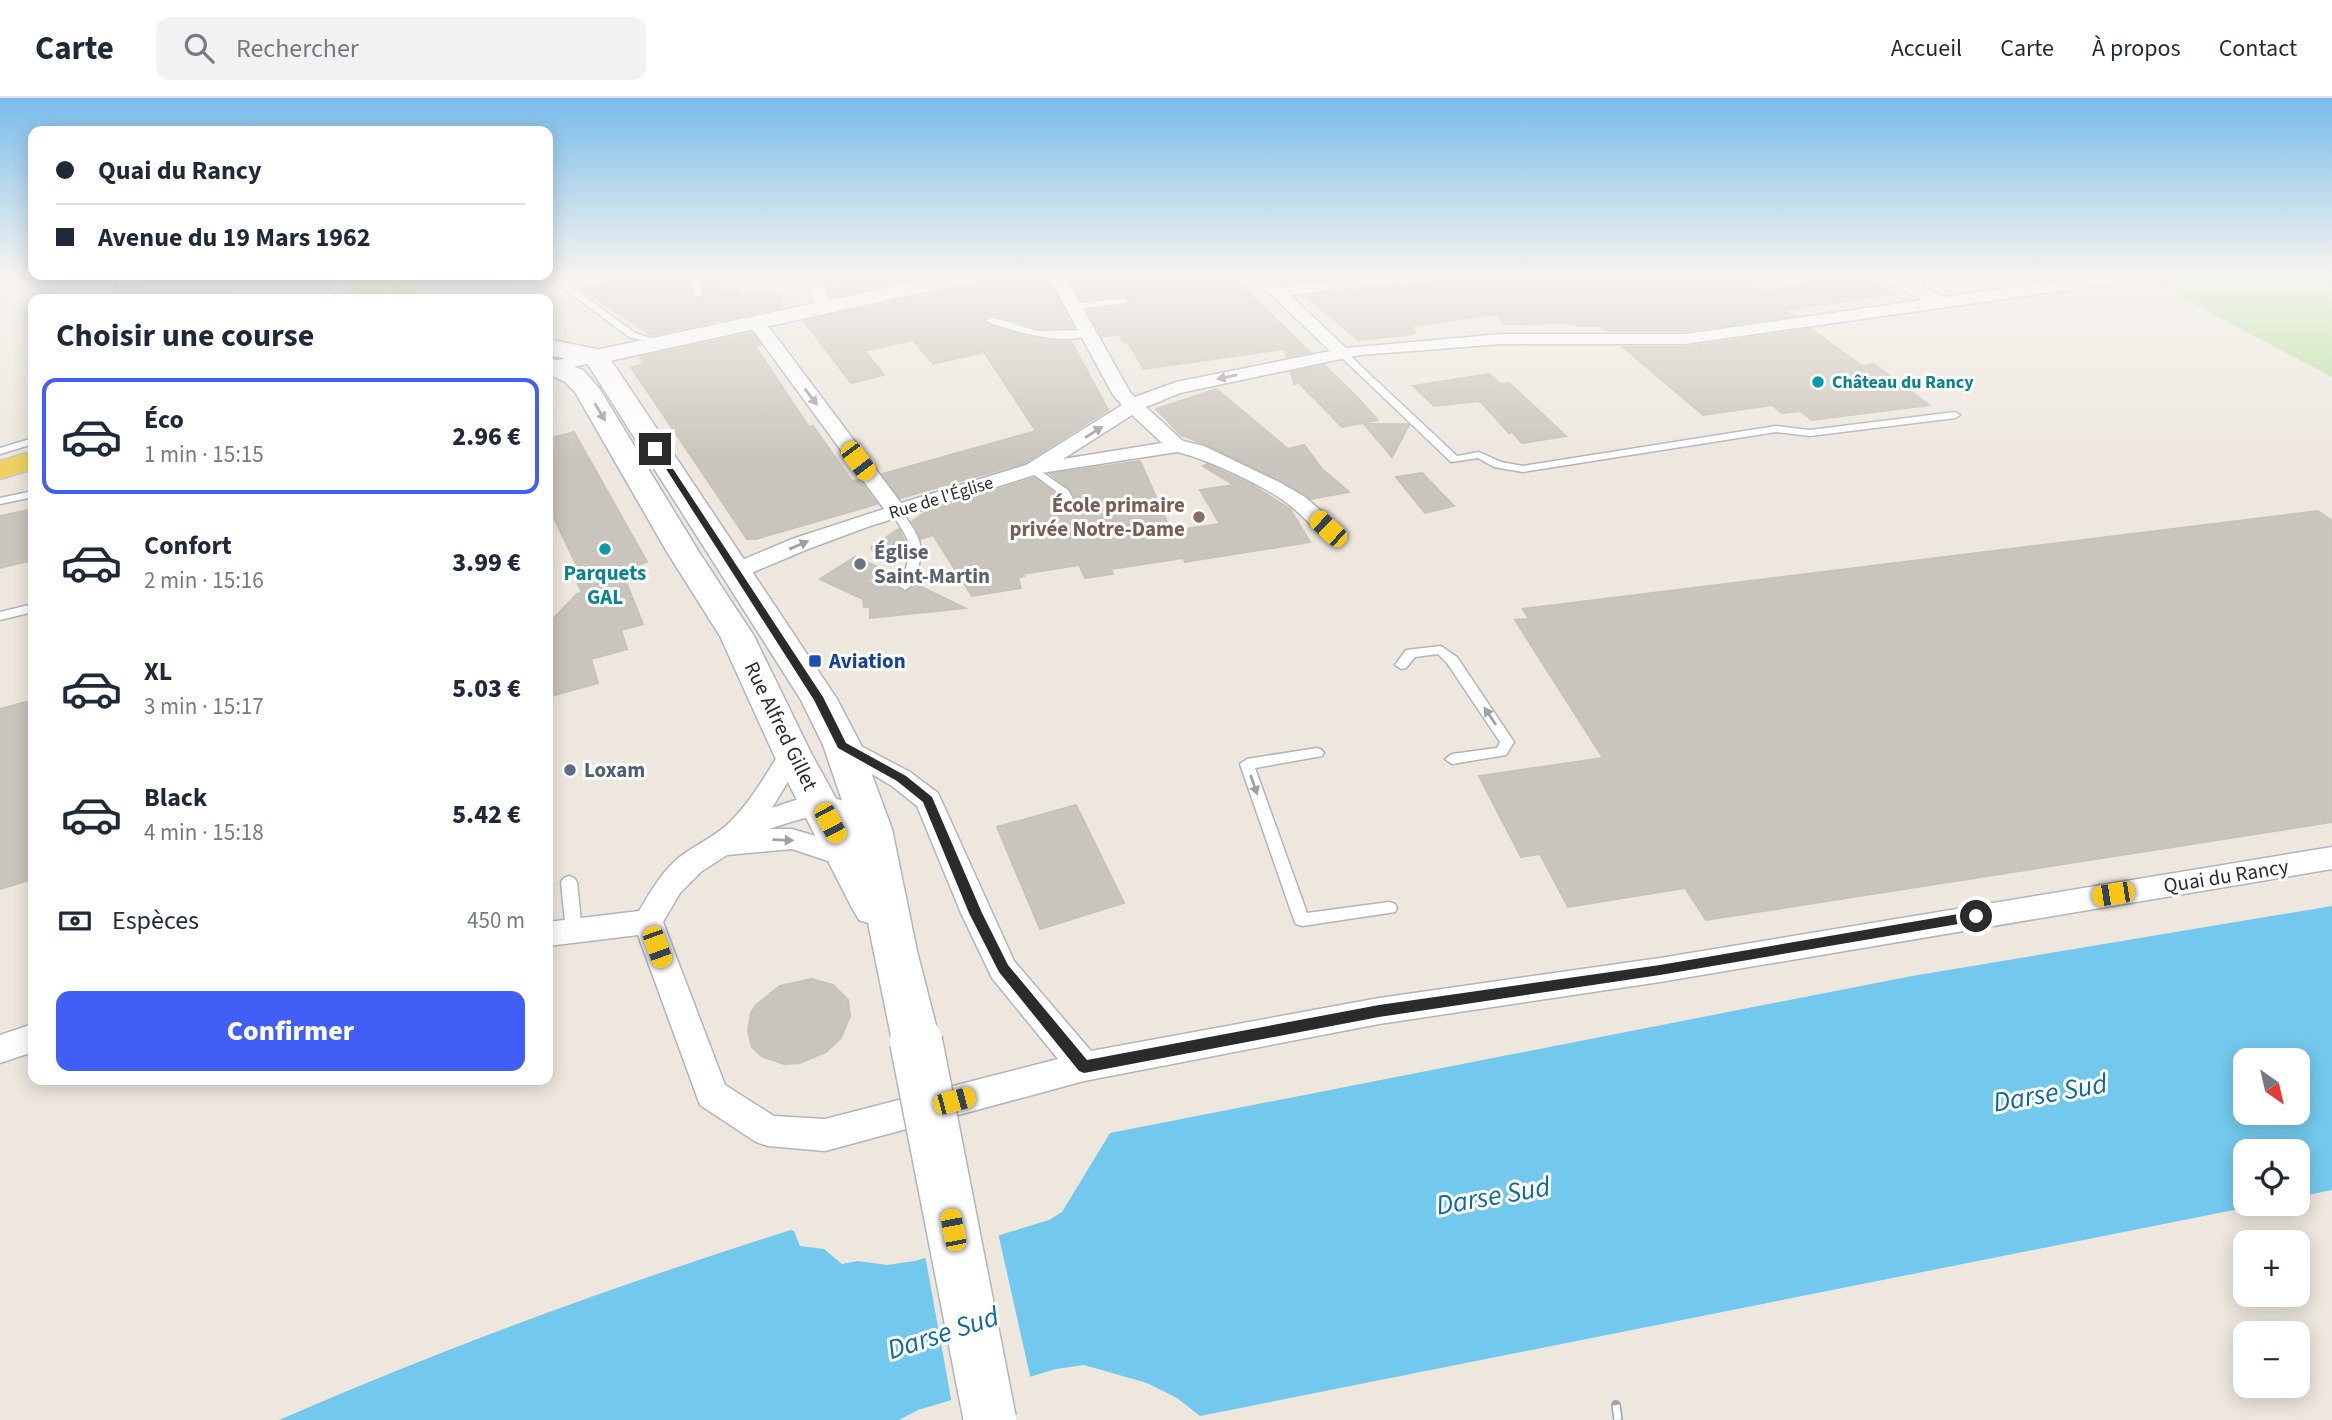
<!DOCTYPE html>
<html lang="fr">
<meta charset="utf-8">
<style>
body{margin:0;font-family:"Source Sans 3",sans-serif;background:#f2f2f3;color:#1f2937;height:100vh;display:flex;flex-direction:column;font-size:26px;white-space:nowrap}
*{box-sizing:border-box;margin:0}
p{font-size:23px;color:#747a83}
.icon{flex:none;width:38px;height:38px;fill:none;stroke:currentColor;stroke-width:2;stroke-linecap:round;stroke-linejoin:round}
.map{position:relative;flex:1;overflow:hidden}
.sheet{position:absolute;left:28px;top:196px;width:525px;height:791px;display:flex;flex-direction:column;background:#fff;border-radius:14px;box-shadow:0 4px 18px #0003}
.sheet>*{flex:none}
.guide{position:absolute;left:28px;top:28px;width:525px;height:154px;border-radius:14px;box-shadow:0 4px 18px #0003;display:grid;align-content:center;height:154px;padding:0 28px;background:#fff}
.needle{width:46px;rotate:146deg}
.buttons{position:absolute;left:2233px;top:950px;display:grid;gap:14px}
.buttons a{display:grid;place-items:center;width:77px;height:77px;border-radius:14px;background:#fff;box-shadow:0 4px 18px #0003;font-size:35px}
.end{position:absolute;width:32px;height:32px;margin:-16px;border:9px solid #2b2b2b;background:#fff;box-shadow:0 0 0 4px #fff}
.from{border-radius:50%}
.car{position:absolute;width:21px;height:42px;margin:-21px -10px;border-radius:9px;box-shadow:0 0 5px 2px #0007;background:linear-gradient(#f5c518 24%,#345 0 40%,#f5c518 0 76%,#345 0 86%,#f5c518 0)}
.guide b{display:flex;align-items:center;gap:24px;height:66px;font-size:26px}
.guide b+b{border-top:2px solid #e0e1e3}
.guide i{width:18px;height:18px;background:#1f2937}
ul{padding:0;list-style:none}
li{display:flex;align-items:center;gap:21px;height:116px;margin:0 14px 10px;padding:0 14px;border:4px solid transparent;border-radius:14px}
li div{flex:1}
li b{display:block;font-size:26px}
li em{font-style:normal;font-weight:800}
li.current{border-color:#415ef7}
li>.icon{width:63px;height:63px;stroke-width:1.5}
h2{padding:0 28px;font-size:32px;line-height:84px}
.pay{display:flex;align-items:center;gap:18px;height:77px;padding:0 28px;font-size:26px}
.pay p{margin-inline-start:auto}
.cta{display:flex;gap:14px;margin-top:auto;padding:14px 28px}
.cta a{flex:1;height:80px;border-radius:14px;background:#415ef7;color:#fff;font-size:28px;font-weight:800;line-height:80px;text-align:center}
header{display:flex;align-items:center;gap:42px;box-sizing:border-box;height:98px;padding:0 35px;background:#fff;border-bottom:2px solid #e0e1e3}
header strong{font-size:33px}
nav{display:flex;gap:38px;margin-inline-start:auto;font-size:24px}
.search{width:490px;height:63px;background:#f2f2f3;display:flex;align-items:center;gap:18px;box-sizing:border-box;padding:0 24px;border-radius:14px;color:#747a83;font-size:26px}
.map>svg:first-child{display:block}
</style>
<header>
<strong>Carte</strong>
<div class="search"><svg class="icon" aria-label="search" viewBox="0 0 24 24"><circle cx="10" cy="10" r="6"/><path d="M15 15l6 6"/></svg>Rechercher</div>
<nav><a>Accueil</a><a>Carte</a><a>À propos</a><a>Contact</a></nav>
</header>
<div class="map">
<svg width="2332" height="1322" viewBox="0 0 2332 1322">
<rect width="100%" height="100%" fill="#ede7de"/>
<path fill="#b2e29b" d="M2193 177H2332V279L2150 183Z"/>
<path fill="#73c9ed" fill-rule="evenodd" d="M2332 808V1092L2298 1099V1054H2245V1106H2264L1200 1318 1177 1300 1147 1285 1084 1267 1056 1271 918 1312 899 1322H279C446 1249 617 1187 791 1132L794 1133 800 1148 824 1151 842 1166 858 1163 887 1167 915 1163 1049 1122 1062 1114 1110 1035 1912 878ZM2245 962H2298V1015H2245Z"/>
<path fill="#ede7de" d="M998 1135 1031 1282 952 1306 925 1157Z"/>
<path fill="#c9c5bc" stroke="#c8c3b7" stroke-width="2" d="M181 177H233L232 201H115L114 189Z
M635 177H690L692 199 700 202 704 199V177H724L726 193 738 192 739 198 768 194V197L779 196 783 209 651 237 582 191Z
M829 177H933L834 198 831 190 839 189Z
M988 177H1046L1074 230H1038L992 216 985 220 984 224 1026 238 1071 243 1108 312 1024 365 900 400 882 376 1036 333 984 254 933 266 913 242 865 253 884 277 851 285 804 223 976 186 984 183Z
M1067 177H1231L1310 254 1287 259 1285 251 1144 271 1128 245 1123 244 1119 236 1102 239 1087 213 1127 208 1130 201 1124 197 1081 202Z
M1281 177H1352L1291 185Z
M1484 177H1705V182L1744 177 1768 194 1830 177H1863L1894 196 1784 212 1793 218 1685 233H1606L1599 228H1577L1574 225 1504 226 1498 216 1411 228 1415 235 1401 238 1358 242 1306 198Z
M1811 231 1862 268 1874 266 1929 307 1812 322 1800 313 1782 315 1772 307 1703 317 1623 249H1685Z
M752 235 761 247 755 248 809 329 813 328 852 383 859 382 877 406 756 441H747L631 269 643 266 640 259Z
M1324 267 1358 300 1378 322 1342 329 1299 285 1294 286 1291 274Z
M1489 276 1500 286 1509 285 1566 338 1522 345 1512 334 1509 335 1480 303 1434 308 1413 288Z
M1216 291 1288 351 1304 347 1322 371 1349 394 1311 401 1280 382 1205 346 1181 337 1156 311Z
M1364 326H1407L1409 327 1392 359Z
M574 334 647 464 621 472 643 526 621 532 627 551 591 561 598 585 548 599V538L551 523 577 496 582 494 572 474 579 472 548 408V341Z
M1140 363 1171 433 1220 426 1200 392 1234 387 1203 368 1207 366 1252 387 1290 411 1310 444 1185 464 1183 460 1111 471 1113 476 1085 480 1079 467 1022 476 1024 478 1018 480 1021 490 972 498 933 437 921 441 912 423 928 413 1034 380 1058 398 1065 410 1075 412 1079 406 1070 391 1050 376Z
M1422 375 1454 408 1425 415 1396 379Z
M33 411V462L0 470V418Z
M2318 413 2332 423V724L1706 822 1685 790 1568 809 1540 756 1521 759 1479 678 1603 660 1515 522 1529 521 1523 511Z
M899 431 906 447 876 459 871 449Z
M855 459 900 479 896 489 904 494 915 486 965 510 870 520V509H864L863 501 820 481Z
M33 602V781L0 791V611Z
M1076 707 1124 805 1040 831 997 729Z
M811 881 833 887 848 902 850 918 841 940 826 954 800 965 784 966 761 958 752 949 748 933 751 915 756 907 780 888Z"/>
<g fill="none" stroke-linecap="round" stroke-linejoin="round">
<defs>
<path id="service" d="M343 177H352L330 201H321Z
M615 177H633L573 190 635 235 660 243V247L629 239 554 183 558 180 568 186Z
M693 177H701V199L694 197Z
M1124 200 1128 203 1127 205 1074 212 1070 209 1074 206Z
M991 219 1038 233 1088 232 1093 235C1068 250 1014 233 988 224L986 222Z
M1339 253H1345L1457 358 1479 354 1501 364 1523 368 1776 328 1810 332 1955 314 1960 317 1955 320 1810 338 1776 334 1523 374 1494 369 1478 360 1451 364 1339 257Z
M33 340V346L0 356V350Z
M1033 368 1068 392 1077 407 1075 409H1067L1060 396 1029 373V369Z
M33 393V399L0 406V400Z
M896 410 900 411C916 434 927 445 917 473 914 481 913 488 905 492L899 488C915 449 913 447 890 413Z
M33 506V514L0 522V514Z
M1441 548 1457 559 1514 644 1506 657 1452 666 1445 661 1452 656 1497 650 1500 644 1447 565 1438 556 1415 559 1406 570 1401 571 1395 567 1406 552Z
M1317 650 1322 652 1324 655 1322 658 1255 670 1307 815 1389 804 1395 806 1397 810 1395 814 1302 828 1296 826 1294 822 1240 666 1247 661Z
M569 778 574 780 577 784 582 834 580 838 574 840 568 838 566 834 561 784 564 780Z"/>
<path id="minor" d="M506 177H540C533 184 513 184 506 177Z
M806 177H822L829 202 834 209 832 213H820L813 202Z
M1048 177H1064L1130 294 1135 299 1176 284 1330 253 1251 177H1268L1281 189 1374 177H1421L1413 182 1290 197 1346 250 1502 236H1685L1923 202 1874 177H1895L1944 199 2103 177H2146L2138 182 1685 246H1502L1360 257 1180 295 1146 309 1183 343 1204 348 1279 384 1305 399 1336 426 1339 431 1336 436H1320C1311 427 1302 417 1292 409 1270 390 1205 360 1177 354L1041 375 870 428 808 451 744 478H728L725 473 728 468 792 441 884 411 750 228 748 224 750 220H762L901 405 1026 367 1122 307 1113 297ZM1132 317 1162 345 1063 361Z
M596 254 602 255 605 259 602 263 548 274V264Z
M842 638 910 674 938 695 1014 863 1091 953 1379 900 1660 860 2332 749V771L1660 884 1379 926 1084 983 825 1053 768 1048 756 1044 700 1007 638 837 548 848V824L639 813C651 793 662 773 681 758 697 746 716 738 730 724 752 702 767 675 783 649L792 646 801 649 805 655 772 710C786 705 807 697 822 698 841 700 877 714 886 731L882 738C858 745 843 718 819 718 803 719 785 726 769 731H792L859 751 863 759 859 767 849 770 792 751 727 757 702 773 680 795 663 824 725 987 774 1018 825 1021 1058 961 992 880 961 815 917 708 892 688 833 653 829 647 833 641Z
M33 926V954L0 965V937Z"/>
<path id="tertiary" d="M946 177H985L982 181 975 183 596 266 588 264 585 259 588 254 596 252Z"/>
<path id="secondary" d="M548 241 605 253 837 601 861 647 892 731 917 853 940 943 933 957 916 963 899 957 892 943 868 825 859 822 852 810 773 655 720 538 667 454 575 294 565 284 548 276V259L583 272 599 290 699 454 754 538 811 655 850 726 823 647 801 602 587 265 548 257Z"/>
<path id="primary" d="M370 177H396L371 201H345Z
M401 177H425L409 201H385Z
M33 353V371L0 381V363Z"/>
</defs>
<use href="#service" stroke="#b1b4bf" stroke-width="3"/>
<use href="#minor" stroke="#b1b4bf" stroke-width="3"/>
<use href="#tertiary" stroke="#b1b4bf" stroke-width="3"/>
<use href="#secondary" stroke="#b1b4bf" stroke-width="3"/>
<use href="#primary" stroke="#c8c8c8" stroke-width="3"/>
<use href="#service" fill="#fff" fill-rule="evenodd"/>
<use href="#minor" fill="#fff" fill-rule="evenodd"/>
<use href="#tertiary" fill="#fff" fill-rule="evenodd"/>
<use href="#secondary" fill="#fff" fill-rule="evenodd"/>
<use href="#primary" fill="#efd161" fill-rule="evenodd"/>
<defs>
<path id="rail" d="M1616 1307 1618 1322"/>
</defs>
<use href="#rail" stroke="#a1a3b5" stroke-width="10"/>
<use href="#rail" stroke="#fff" stroke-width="7" stroke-dasharray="22" stroke-linecap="butt"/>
<defs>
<path id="secondary-bridge" d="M916 943 990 1322"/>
</defs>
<use href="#secondary-bridge" stroke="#b1b4bf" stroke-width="55" stroke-linecap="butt"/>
<use href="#secondary-bridge" stroke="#fff" stroke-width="52"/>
</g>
<defs><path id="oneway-solid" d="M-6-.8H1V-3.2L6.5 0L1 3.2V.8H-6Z" transform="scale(1.75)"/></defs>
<g fill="#a0a0a0">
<use href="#oneway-solid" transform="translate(1227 279) rotate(168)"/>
<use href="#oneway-solid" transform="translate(811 299) rotate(53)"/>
<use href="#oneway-solid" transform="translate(600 314) rotate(59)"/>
<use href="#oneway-solid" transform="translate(1094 334) rotate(-32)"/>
<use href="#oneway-solid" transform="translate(799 447) rotate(-23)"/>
<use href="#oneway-solid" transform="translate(1490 618) rotate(-124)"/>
<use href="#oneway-solid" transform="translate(1254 687) rotate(71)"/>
<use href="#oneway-solid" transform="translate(783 742) rotate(2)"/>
</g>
<linearGradient id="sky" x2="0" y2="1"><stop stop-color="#79bcea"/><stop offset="0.49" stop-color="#f7f4f0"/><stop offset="1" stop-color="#f7f4f0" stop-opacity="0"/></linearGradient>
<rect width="2332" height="362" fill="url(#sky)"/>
<path fill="#2b2b2b" d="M652 349 660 351 823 599 846 645 906 678 932 699 982 815 1008 867 1087 962 1379 907 1660 867 1976 813 1983 818 1976 823 1660 877 1379 919 1084 975 1079 973 999 874 969 815 923 704 897 683 838 650 814 602Z"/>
<g fill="#0f9aa8" stroke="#fff" stroke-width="2.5">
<circle cx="1818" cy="284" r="7"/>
<circle cx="605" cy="451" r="7"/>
</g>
<circle fill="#8d6e63" stroke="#fff" stroke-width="2.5" cx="1199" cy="419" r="7"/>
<circle fill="#6b7280" stroke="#fff" stroke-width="2.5" cx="860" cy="466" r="7"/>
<rect fill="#1a4fb4" stroke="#fff" stroke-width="2.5" x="808" y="556" width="14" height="14" rx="3.5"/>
<circle fill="#5c6f8a" stroke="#fff" stroke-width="2.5" cx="570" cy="672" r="7"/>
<g text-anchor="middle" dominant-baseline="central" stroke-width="6" stroke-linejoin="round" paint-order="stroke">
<g font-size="18" font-weight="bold" fill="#0d838f" stroke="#fff" text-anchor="start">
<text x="1832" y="284">Château du Rancy</text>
</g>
<g font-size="18" fill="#2b2b2b" stroke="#fff">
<text transform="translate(941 400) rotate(-17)">Rue de l'Église</text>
</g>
<g font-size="21" font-weight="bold" fill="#785e54" stroke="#fff" text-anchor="end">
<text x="1185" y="407">École primaire<tspan x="1185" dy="24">privée Notre-Dame</tspan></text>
</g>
<g font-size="21" font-weight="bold" fill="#5b616d" stroke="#fff" text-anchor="start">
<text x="874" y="454">Église<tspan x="874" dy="24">Saint-Martin</tspan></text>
</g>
<g font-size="21" font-weight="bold" fill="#0d838f" stroke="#fff">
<text x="605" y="475">Parquets<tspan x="605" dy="24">GAL</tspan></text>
</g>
<g font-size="21" font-weight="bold" fill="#164399" stroke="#fff" text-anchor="start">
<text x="829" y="563">Aviation</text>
</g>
<g font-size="21" fill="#2b2b2b" stroke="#fff">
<text transform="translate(781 628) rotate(64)">Rue Alfred Gillet</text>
<text transform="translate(2226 778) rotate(-9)">Quai du Rancy</text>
</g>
<g font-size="21" font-weight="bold" fill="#4e5e75" stroke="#fff" text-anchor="start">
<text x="584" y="672">Loxam</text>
</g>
<g font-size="28" font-style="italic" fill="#10689b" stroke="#fff">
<text transform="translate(2050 995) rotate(-10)">Darse Sud</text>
<text transform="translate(1493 1098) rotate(-10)">Darse Sud</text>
<text transform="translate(943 1235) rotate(-18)">Darse Sud</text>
</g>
</g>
</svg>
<div class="buttons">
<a><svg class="needle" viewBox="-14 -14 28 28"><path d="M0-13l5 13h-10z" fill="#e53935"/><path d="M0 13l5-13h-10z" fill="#747a83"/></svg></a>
<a><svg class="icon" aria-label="locate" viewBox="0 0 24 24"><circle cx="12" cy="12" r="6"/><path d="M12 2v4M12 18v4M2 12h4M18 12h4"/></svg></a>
<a>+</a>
<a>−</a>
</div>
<i class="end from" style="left:1976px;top:818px"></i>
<i class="end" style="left:655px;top:351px"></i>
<i class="car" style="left:858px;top:363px;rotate:143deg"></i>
<i class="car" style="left:1328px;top:431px;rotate:313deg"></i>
<i class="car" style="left:830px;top:725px;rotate:152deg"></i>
<i class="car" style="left:2113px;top:796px;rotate:261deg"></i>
<i class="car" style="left:657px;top:849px;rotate:160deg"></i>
<i class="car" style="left:954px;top:1003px;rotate:75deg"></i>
<i class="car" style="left:953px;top:1132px;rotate:349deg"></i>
<div class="guide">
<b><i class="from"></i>Quai du Rancy</b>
<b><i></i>Avenue du 19 Mars 1962</b>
</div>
<section class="sheet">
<h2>Choisir une course</h2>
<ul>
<li class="current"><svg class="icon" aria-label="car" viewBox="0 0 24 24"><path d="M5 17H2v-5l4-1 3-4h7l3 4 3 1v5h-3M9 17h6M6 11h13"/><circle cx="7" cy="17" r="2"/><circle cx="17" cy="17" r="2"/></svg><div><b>Éco</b><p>1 min · 15:15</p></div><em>2.96 €</em></li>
<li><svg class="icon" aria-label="car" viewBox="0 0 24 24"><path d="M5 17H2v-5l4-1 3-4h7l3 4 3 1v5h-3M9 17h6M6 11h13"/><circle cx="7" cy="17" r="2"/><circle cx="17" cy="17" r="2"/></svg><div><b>Confort</b><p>2 min · 15:16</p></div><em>3.99 €</em></li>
<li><svg class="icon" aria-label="car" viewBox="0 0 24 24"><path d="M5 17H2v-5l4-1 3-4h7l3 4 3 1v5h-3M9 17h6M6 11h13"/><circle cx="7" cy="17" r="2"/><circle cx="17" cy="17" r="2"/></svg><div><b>XL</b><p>3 min · 15:17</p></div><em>5.03 €</em></li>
<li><svg class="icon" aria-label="car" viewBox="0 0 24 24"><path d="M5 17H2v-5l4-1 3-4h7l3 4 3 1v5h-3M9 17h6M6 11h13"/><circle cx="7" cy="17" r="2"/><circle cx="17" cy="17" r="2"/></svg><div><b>Black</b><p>4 min · 15:18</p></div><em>5.42 €</em></li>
</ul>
<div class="pay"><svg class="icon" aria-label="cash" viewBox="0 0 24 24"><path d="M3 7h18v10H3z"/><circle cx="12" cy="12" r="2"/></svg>Espèces<p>450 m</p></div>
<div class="cta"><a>Confirmer</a></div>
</section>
</div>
